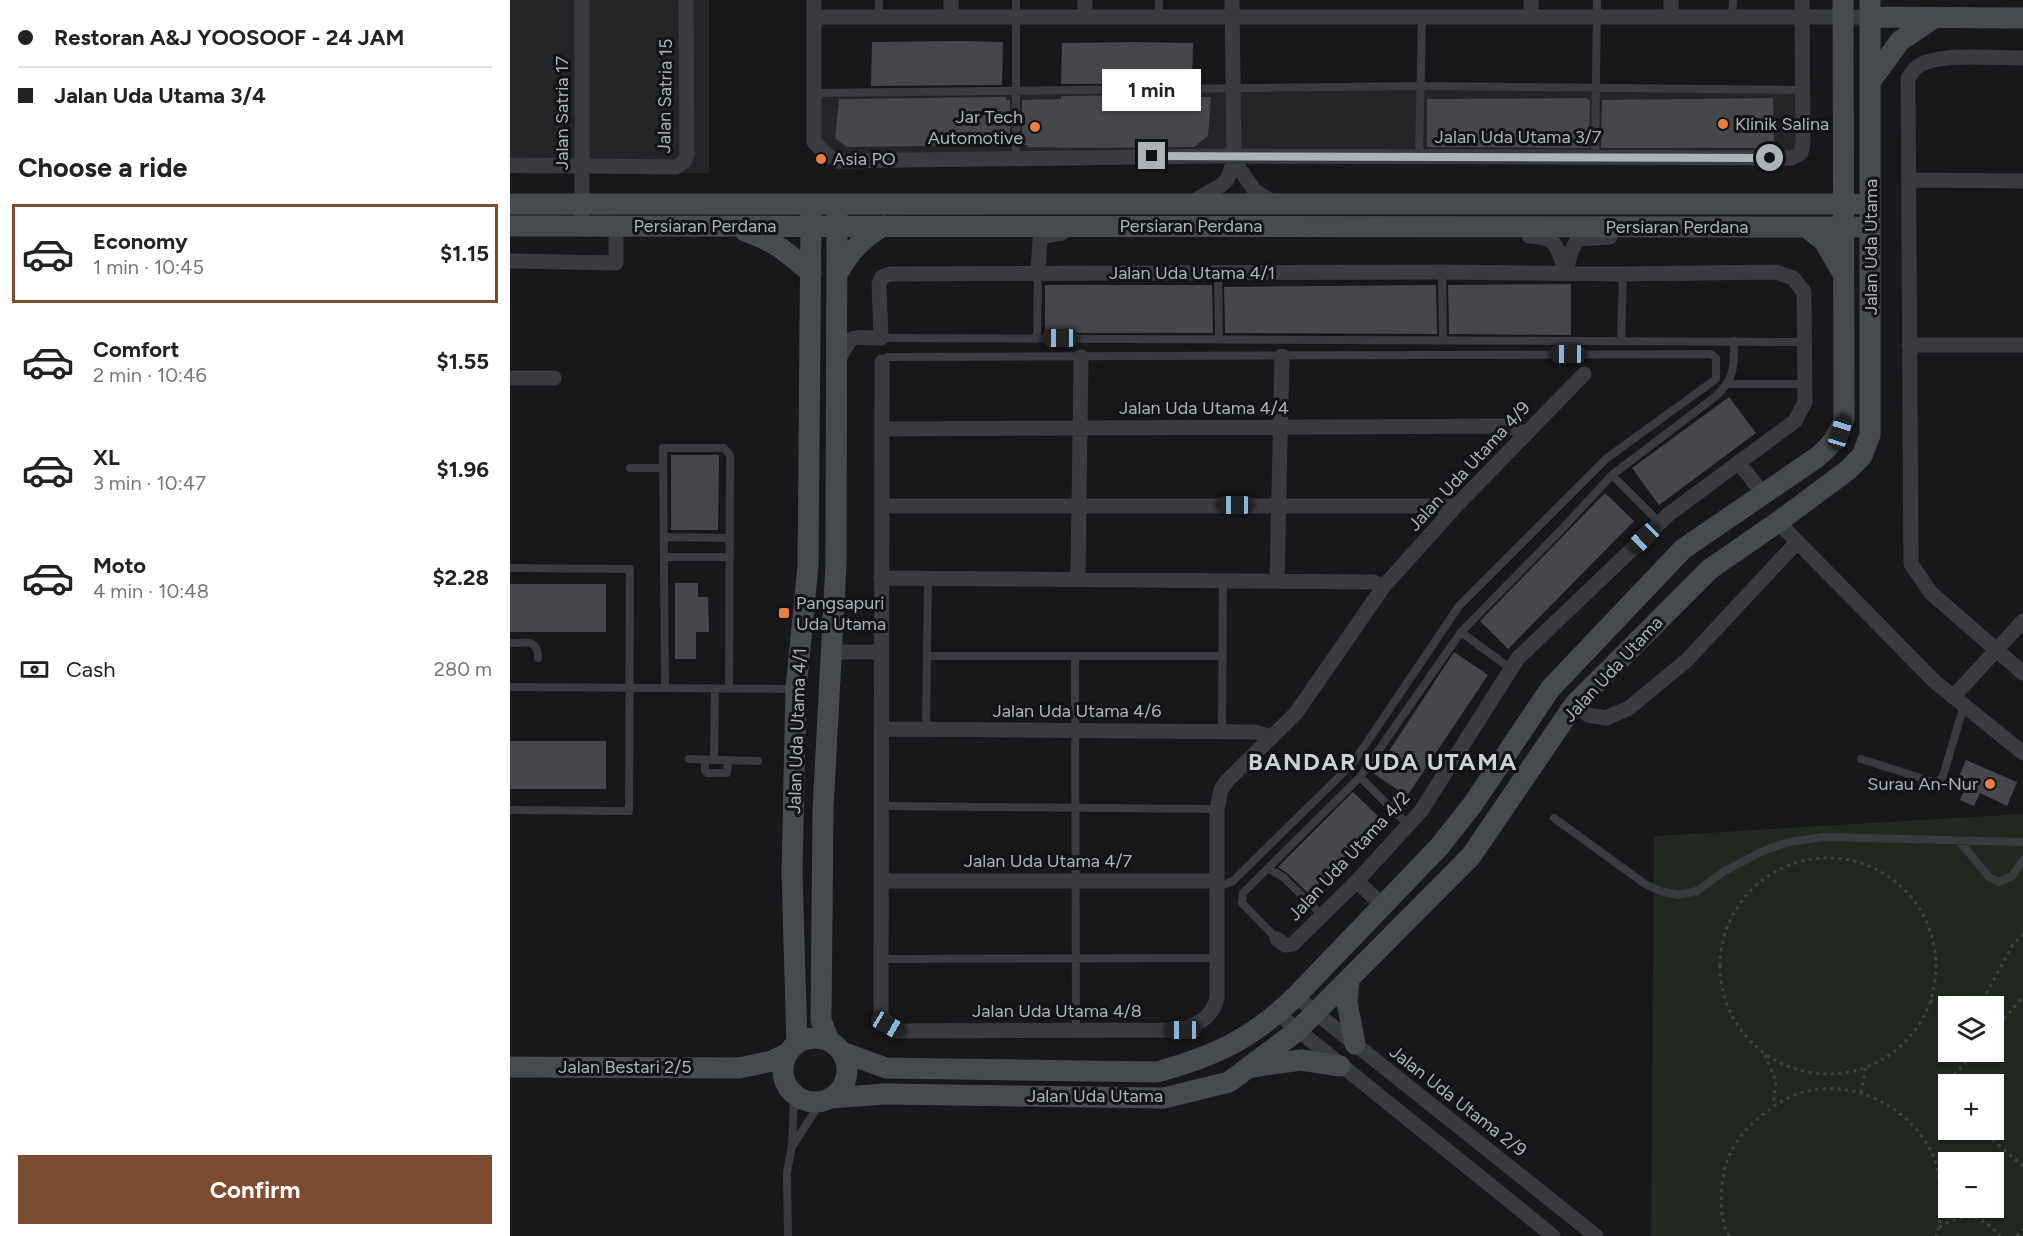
<!DOCTYPE html>
<meta charset="utf-8">
<style>
body{margin:0;font-family:Figtree,sans-serif;background:#f6f6f6;color:#222;height:100vh;display:flex;flex-direction:column;font-size:22px;white-space:nowrap}
*{box-sizing:border-box;margin:0}
p{font-size:20px;color:#767676}
.icon{flex:none;width:33px;height:33px;fill:none;stroke:currentColor;stroke-width:2;stroke-linecap:round;stroke-linejoin:round}
.map{position:relative;flex:1;overflow:hidden}
.drawer{display:flex;flex-direction:column;background:#fff;width:510px}
.drawer>*{flex:none}
.banner{display:grid;align-content:center;height:132px;padding:0 18px;background:#fff}
.buttons{position:absolute;left:1428px;top:996px;display:grid;gap:12px}
.buttons a{display:grid;place-items:center;width:66px;height:66px;border-radius:0px;background:#fff;box-shadow:0 2px 4px #0004;font-size:30px}
.end{position:absolute;width:27px;height:27px;margin:-14px;border:8px solid #abb3b9;background:#111;box-shadow:0 0 0 3px #111}
.from{border-radius:50%}
.bubble{position:absolute;height:42px;border-radius:0px;background:#fff;box-shadow:0 2px 4px #0004;font-size:20px;font-weight:700;line-height:42px;text-align:center}
.car{position:absolute;width:18px;height:36px;margin:-18px -9px;border-radius:8px;box-shadow:0 0 4px 2px #0007;background:linear-gradient(#222 24%,#8ab4d8 0 40%,#222 0 76%,#8ab4d8 0 86%,#222 0)}
.banner b{display:flex;align-items:center;gap:21px;height:57px;font-size:22px}
.banner b+b{border-top:2px solid #e0e0e0}
.banner i{width:15px;height:15px;background:#222}
ul{padding:0;list-style:none}
li{display:flex;align-items:center;gap:18px;height:99px;margin:0 12px 9px;padding:0 6px;border:3px solid transparent;border-radius:0px}
li div{flex:1}
li b{display:block;font-size:22px}
li em{font-style:normal;font-weight:700}
li.on{border-color:#7c4c30}
li>.icon{width:54px;height:54px;stroke-width:1.5}
h2{padding:0 18px;font-size:27px;line-height:72px}
.pay{display:flex;align-items:center;gap:15px;height:66px;padding:0 18px;font-size:22px}
.pay p{margin-inline-start:auto}
.action{display:flex;gap:12px;margin-top:auto;padding:12px 18px}
.action a{flex:1;height:69px;border-radius:0px;background:#7c4c30;color:#fff;font-size:24px;font-weight:700;line-height:69px;text-align:center}
main{display:flex;flex:1;min-height:0}
.map>svg:first-child{display:block}
</style>
<main>
<section class="drawer">
<div class="banner">
<b><i class="from"></i>Restoran A&amp;J YOOSOOF - 24 JAM</b>
<b><i></i>Jalan Uda Utama 3/4</b>
</div>
<h2>Choose a ride</h2>
<ul>
<li class="on"><svg class="icon" aria-label="car" viewBox="0 0 24 24"><path d="M5 17H2v-5l4-1 3-4h7l3 4 3 1v5h-3M9 17h6M6 11h13"/><circle cx="7" cy="17" r="2"/><circle cx="17" cy="17" r="2"/></svg><div><b>Economy</b><p>1 min · 10:45</p></div><em>$1.15</em></li>
<li><svg class="icon" aria-label="car" viewBox="0 0 24 24"><path d="M5 17H2v-5l4-1 3-4h7l3 4 3 1v5h-3M9 17h6M6 11h13"/><circle cx="7" cy="17" r="2"/><circle cx="17" cy="17" r="2"/></svg><div><b>Comfort</b><p>2 min · 10:46</p></div><em>$1.55</em></li>
<li><svg class="icon" aria-label="car" viewBox="0 0 24 24"><path d="M5 17H2v-5l4-1 3-4h7l3 4 3 1v5h-3M9 17h6M6 11h13"/><circle cx="7" cy="17" r="2"/><circle cx="17" cy="17" r="2"/></svg><div><b>XL</b><p>3 min · 10:47</p></div><em>$1.96</em></li>
<li><svg class="icon" aria-label="car" viewBox="0 0 24 24"><path d="M5 17H2v-5l4-1 3-4h7l3 4 3 1v5h-3M9 17h6M6 11h13"/><circle cx="7" cy="17" r="2"/><circle cx="17" cy="17" r="2"/></svg><div><b>Moto</b><p>4 min · 10:48</p></div><em>$2.28</em></li>
</ul>
<div class="pay"><svg class="icon" aria-label="cash" viewBox="0 0 24 24"><path d="M3 7h18v10H3z"/><circle cx="12" cy="12" r="2"/></svg>Cash<p>280 m</p></div>
<div class="action"><a>Confirm</a></div>
</section>
<div class="map">
<svg width="1513" height="1236" viewBox="0 0 1513 1236">
<rect width="100%" height="100%" fill="#18181a"/>
<path fill="#242527" d="M0 0H199V173L0 174Z
M758 84 1287 86 1286 150 1281 153 330 155 319 151 310 140 309 89Z"/>
<path fill="#212820" fill-rule="evenodd" d="M1513 814V1236H1141L1144 836ZM1438 1006H1484V1052H1438ZM1438 1084H1484V1130H1438ZM1438 1162H1484V1208H1438Z"/>
<path fill="#45474a" d="M451 41 493 42 492 85 361 86 362 42Z
M626 42 683 43 682 83 551 84 552 43Z
M682 95V97H701L698 136 684 147 584 148 517 147V145H512V100L551 99V96Z
M496 97V100H500V145L337 147 325 138 329 99Z
M1076 98 1080 100 1079 148 917 147V99Z
M1263 98 1264 148H1091L1092 100Z
M1061 284V335L939 334 938 285Z
M535 285H702L703 333H535Z
M926 285 927 334 715 333 714 287Z
M1219 397 1246 433 1149 505 1122 468Z
M161 455H209L208 530H161Z
M1095 493 1124 521 998 649 970 621Z
M165 583H188V597H198L199 632H186V659H165Z
M0 584H96V632H0Z
M944 652 978 675 897 796 864 774Z
M0 741H96V789H0Z
M1456 760 1507 782 1497 806 1470 793 1464 806 1450 800 1457 785 1447 781Z
M843 792 871 819 799 894 777 873 768 867Z"/>
<g fill="none" stroke-linecap="round" stroke-linejoin="round">
<path stroke="#3f4345" stroke-width="3" stroke-dasharray="3 4.5" stroke-linecap="butt" d="M1210 966a108 108 0 1 1 216 0a108 108 0 1 1-216 0Z
M1420 1001 1445 1005 1461 1003 1475 996 1502 946 1513 934
M1484 1030 1513 997
M1255 1055 1266 1081 1263 1106
M1351 1093 1356 1067
M1438 1102 1428 1093 1465 1052
M1471 1130 1513 1166
M1429 1227C1456 1213 1469 1212 1490 1236
M1219 1236C1209 1219 1210 1192 1214 1173 1217 1152 1233 1130 1250 1117 1263 1106 1277 1096 1294 1092 1345 1078 1401 1108 1423 1155 1428 1166 1429 1180 1430 1191 1432 1207 1431 1221 1426 1236
M1507 1236 1513 1229"/>
<path stroke="#393b3f" stroke-width="8" d="M369 0V17
M506 0V158
M649 0V17
M1222 17 1223 0
M304 93 910 86 1293 90
M909 156 912 17
M1085 157 1087 0
M932 272 933 340
M708 273 709 339
M371 338 1294 342
M527 338 528 273
M1111 341 1113 274
M372 362 377 357 1201 354 1206 358V379L1097 458 949 606 843 763 723 881 706 888
M1218 384H1295
M120 468H153
M1102 475 1150 523
M154 537 220 538
M154 557H220
M0 568 120 569 119 811 0 810
M951 632 1001 669
M0 643C15 643 28 638 28 658
M417 656H713
M565 656 566 1030
M0 687 283 689
M155 688 153 448H214L220 455 219 689
M416 729 418 578
M712 731 713 580
M179 759 248 761
M1351 759 1423 782 1429 781 1433 776 1454 705
M195 760V771L197 773H217L218 760
M204 760 205 689
M850 777 898 825
M371 806 707 809
M1044 818 1135 884 1150 891 1168 895 1187 891 1213 872 1255 850 1279 842 1314 837 1513 842
M1449 841 1479 877 1489 882 1502 876 1513 860
M758 868 850 777 951 632 1052 529 1102 475 1206 396C1225 378 1224 366 1224 341
M767 939 732 903 733 893 758 868 773 877 812 915
M371 959 706 958
M283 1145 311 1102
M278 1236 277 1172 282 1146 284 1095"/>
<path stroke="#393b3f" stroke-width="15" d="M72 0V213
M304 0V142L316 154 327 161 706 156 1282 158 1291 153 1293 143 1292 0
M441 0V17
M575 0V17
M1021 0V17
M1161 0V17
M304 17H1360
M1513 58C1487 58 1427 52 1407 67 1403 70 1401 75 1398 78L1401 564 1421 593 1513 673
M724 161 745 191 764 203
M0 165 166 167 174 162 177 155 176 0
M1399 180 1513 181
M680 203 710 186 717 180 724 161 722 0
M1019 236C1049 237 1047 248 1056 273
M0 261 106 263V226
M528 273 530 240 535 236 552 233
M1056 273C1059 260 1060 248 1069 239L1100 237
M1399 345H1513
M328 361C343 332 339 338 371 338L369 284 372 277 380 274 932 272 1113 274 1266 272 1283 278 1294 292 1295 402 1285 421 1159 514 1008 658 911 811 847 881 783 944 775 945 767 939
M372 362 371 1014 378 1025 390 1031 673 1030C690 1023 703 1016 707 998V809L711 790 717 781 786 713 874 586 946 506 1074 374
M0 378H44
M372 429 997 426 1015 433
M1229 463 1253 494
M372 506H946
M1268 522 1425 682 1513 753
M371 578 863 582 874 586
M568 579 571 357
M767 581 772 356
M320 652H371
M1443 697 1513 621
M1064 705 1078 715 1096 718 1119 708 1177 660 1287 542
M371 729 746 732 761 737
M371 881H706
M847 881 872 905
M786 996 806 1013 1086 1236
M768 1014 1043 1236"/>
<path stroke="#474b4e" stroke-width="21" d="M1360 17 1513 18
M1360 82 1390 41 1424 18
M0 204H1345
M0 226 1346 227
M1296 227 1314 241 1332 272
M235 231C265 241 278 253 301 273
M327 274C341 251 350 240 373 226
M839 979 837 1002 845 1044
M273 1070a32 32 0 1 1 64 0a32 32 0 1 1-64 0Z
M319 1041 311 1020 313 810 326 564 327 212
M287 1043 282 873 286 689 298 566 301 214
M332 1052 376 1068 647 1072C705 1056 742 1039 786 996L929 847 963 804 1040 689 1173 549 1306 458C1320 447 1328 437 1334 419L1333 0
M0 1067 229 1068 262 1061 276 1054
M742 1067 791 1060 830 1066
M320 1098 375 1094 654 1098 719 1082 787 1031 961 856 1064 705 1200 569 1268 522 1338 470 1352 456 1360 435V0"/>
</g>
<g fill="none" stroke-linecap="round" stroke-linejoin="round">
<path stroke="#abb3b9" stroke-width="8" d="M642 156 1260 158"/>
</g>
<g fill="#e97f41" stroke="#131315" stroke-width="2">
<circle cx="1213" cy="124" r="6"/>
<circle cx="525" cy="127" r="6"/>
<circle cx="311" cy="159" r="6"/>
<rect x="268" y="607" width="12" height="12" rx="3"/>
<circle cx="1480" cy="784" r="6"/>
</g>
<g text-anchor="middle" dominant-baseline="central" stroke-width="6" stroke-linejoin="round" paint-order="stroke">
<g font-size="18" fill="#abb3b9" stroke="#131315">
<text transform="translate(155 96) rotate(-89)">Jalan Satria 15</text>
<text transform="translate(52 113) rotate(-90)">Jalan Satria 17</text>
<text x="1008" y="137">Jalan Uda Utama 3/7</text>
<text x="195" y="226">Persiaran Perdana</text>
<text x="681" y="226">Persiaran Perdana</text>
<text x="1167" y="227">Persiaran Perdana</text>
<text transform="translate(1361 247) rotate(-90)">Jalan Uda Utama</text>
<text x="682" y="273">Jalan Uda Utama 4/1</text>
<text x="694" y="408">Jalan Uda Utama 4/4</text>
<text transform="translate(959 466) rotate(-47)">Jalan Uda Utama 4/9</text>
<text transform="translate(1103 669) rotate(-47)">Jalan Uda Utama</text>
<text x="567" y="711">Jalan Uda Utama 4/6</text>
<text transform="translate(287 731) rotate(-88)">Jalan Uda Utama 4/1</text>
<text transform="translate(839 856) rotate(-47)">Jalan Uda Utama 4/2</text>
<text x="538" y="861">Jalan Uda Utama 4/7</text>
<text x="547" y="1011">Jalan Uda Utama 4/8</text>
<text x="115" y="1067">Jalan Bestari 2/5</text>
<text x="585" y="1096">Jalan Uda Utama</text>
<text transform="translate(948 1101) rotate(38)">Jalan Uda Utama 2/9</text>
</g>
<g font-size="18" fill="#abb3b9" stroke="#131315" text-anchor="start">
<text x="513" y="117" text-anchor="end">Jar Tech<tspan x="513" dy="21">Automotive</tspan></text>
<text x="1225" y="124">Klinik Salina</text>
<text x="323" y="159">Asia PO</text>
<text x="286" y="603">Pangsapuri<tspan x="286" dy="21">Uda Utama</tspan></text>
<text x="1468" y="784" text-anchor="end">Surau An-Nur</text>
</g>
<g font-size="24" font-weight="bold" letter-spacing="1.5" fill="#cbd1d5" stroke="#131315">
<text x="873" y="761">BANDAR UDA UTAMA</text>
</g>
</g>
</svg>
<div class="buttons">
<a><svg class="icon" aria-label="layers" viewBox="0 0 24 24"><path d="M12 4l9 5-9 5-9-5zM3 14l9 5 9-5"/></svg></a>
<a>+</a>
<a>−</a>
</div>
<i class="end from" style="left:1260px;top:158px"></i>
<i class="end" style="left:642px;top:156px"></i>
<div class="bubble" style="left:592px;top:69px;width:99px">1 min</div>
<i class="car" style="left:550px;top:338px;rotate:270deg"></i>
<i class="car" style="left:1058px;top:354px;rotate:270deg"></i>
<i class="car" style="left:1330px;top:432px;rotate:17deg"></i>
<i class="car" style="left:725px;top:505px;rotate:270deg"></i>
<i class="car" style="left:1134px;top:538px;rotate:226deg"></i>
<i class="car" style="left:378px;top:1025px;rotate:120deg"></i>
<i class="car" style="left:673px;top:1030px;rotate:270deg"></i>
</div>
</main>
